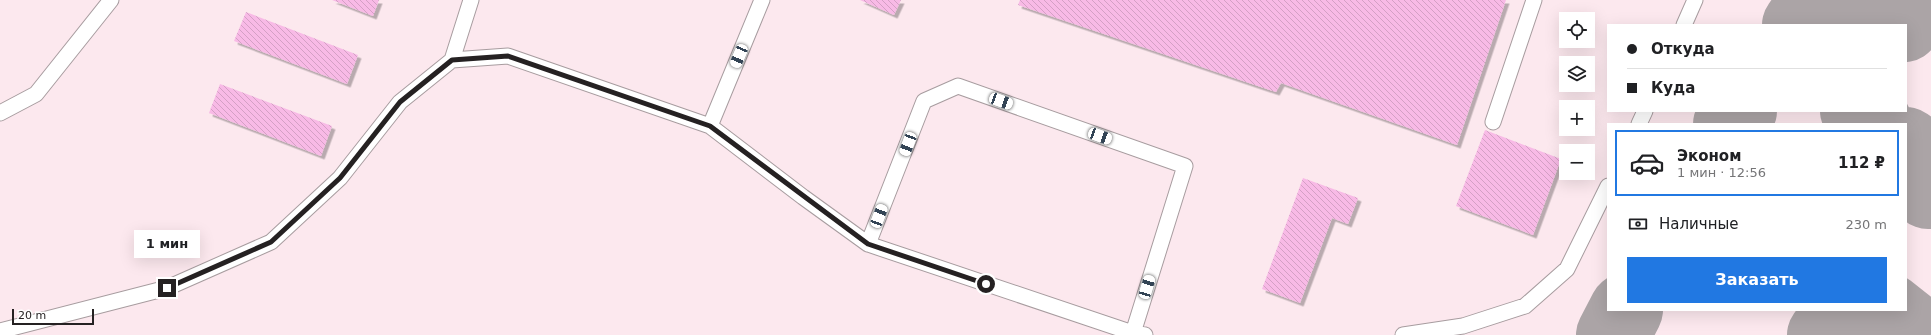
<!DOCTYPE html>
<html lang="ru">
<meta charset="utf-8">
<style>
body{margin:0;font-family:"DejaVu Sans",sans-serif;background:#f2f2f2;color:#202124;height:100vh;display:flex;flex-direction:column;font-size:15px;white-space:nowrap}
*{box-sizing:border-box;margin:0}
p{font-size:13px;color:#757577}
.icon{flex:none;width:22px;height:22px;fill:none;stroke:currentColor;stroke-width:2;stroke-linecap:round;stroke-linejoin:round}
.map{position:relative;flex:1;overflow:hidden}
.sheet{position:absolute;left:1607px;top:123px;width:300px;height:188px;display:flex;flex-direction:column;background:#fff;border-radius:0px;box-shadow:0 4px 16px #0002}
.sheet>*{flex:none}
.banner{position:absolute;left:1607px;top:24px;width:300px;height:88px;border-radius:0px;box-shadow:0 4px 16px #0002;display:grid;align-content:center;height:88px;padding:0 20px;background:#fff}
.tools{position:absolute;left:1559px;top:12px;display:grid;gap:8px}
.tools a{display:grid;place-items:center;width:36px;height:36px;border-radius:0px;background:#fff;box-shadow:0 4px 16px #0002;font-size:20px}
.scale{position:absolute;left:12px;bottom:10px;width:82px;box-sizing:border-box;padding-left:4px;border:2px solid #252122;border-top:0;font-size:11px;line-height:14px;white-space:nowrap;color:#252122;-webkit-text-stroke:3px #fff;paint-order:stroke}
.end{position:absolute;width:18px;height:18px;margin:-9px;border:5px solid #252122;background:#fff;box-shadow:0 0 0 2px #fff}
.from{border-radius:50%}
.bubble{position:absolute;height:28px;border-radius:0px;background:#fff;box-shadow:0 4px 16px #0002;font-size:13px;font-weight:600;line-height:28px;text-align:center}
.car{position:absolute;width:12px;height:24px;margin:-12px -6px;border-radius:5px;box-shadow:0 0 3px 1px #0007;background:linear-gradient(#fff 24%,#345 0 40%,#fff 0 76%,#345 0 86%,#fff 0)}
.banner b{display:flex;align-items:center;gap:14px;height:38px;font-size:15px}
.banner b+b{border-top:1px solid #e0e0e0}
.banner i{width:10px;height:10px;background:#202124}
ul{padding:7px 0 0;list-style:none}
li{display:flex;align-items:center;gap:12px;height:66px;margin:0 8px 6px;padding:0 12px;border:2px solid transparent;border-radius:0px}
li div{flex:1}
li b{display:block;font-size:15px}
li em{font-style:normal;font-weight:600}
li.current{border-color:#2178e2}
li>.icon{width:36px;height:36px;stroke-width:1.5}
.pay{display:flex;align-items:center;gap:10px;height:44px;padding:0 20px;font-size:15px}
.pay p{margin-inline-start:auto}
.button{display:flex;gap:8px;margin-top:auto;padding:8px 20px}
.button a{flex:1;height:46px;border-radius:0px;background:#2178e2;color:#fff;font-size:16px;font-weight:600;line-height:46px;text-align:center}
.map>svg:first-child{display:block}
</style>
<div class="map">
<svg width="1931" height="335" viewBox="0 0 1931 335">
<defs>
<pattern id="building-back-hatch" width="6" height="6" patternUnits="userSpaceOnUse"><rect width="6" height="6" fill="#f8bae6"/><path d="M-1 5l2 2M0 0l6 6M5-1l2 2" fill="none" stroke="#d4a0c5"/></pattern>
<filter id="shadow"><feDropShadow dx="3.5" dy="3.5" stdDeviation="0" flood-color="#0004"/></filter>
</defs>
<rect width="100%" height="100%" fill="#fff6f8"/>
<path fill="#fce8ee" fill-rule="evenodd" d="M0 0H1931V335H0ZM1566 19H1588V41H1566ZM1608 25H1906V111H1608ZM1566 63H1588V85H1566ZM1566 107H1588V129H1566ZM1608 124H1906V310H1608ZM1566 151H1588V173H1566Z"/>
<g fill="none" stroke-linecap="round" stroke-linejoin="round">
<path stroke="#aba4a6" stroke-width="74" d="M1868 0 1904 25
M1799 25 1817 0
M1857 111 1876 124
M1730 124 1740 111
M1906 144 1920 154 1927 171 1928 192
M1888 310 1920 335
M1613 335 1626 310
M1824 335 1842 310"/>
</g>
<path fill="url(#building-back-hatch)" filter="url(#shadow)" d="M332 0H379L373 16Z
M860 0H901L894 15Z
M1020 0H1506L1457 145 1281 83 1276 92 1018 5Z
M246 12 358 55 347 84 234 41Z
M220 84 332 126 321 156 209 113Z
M1485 130 1561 159 1533 235 1456 206Z
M1303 178 1358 198 1348 224 1332 218 1300 303 1262 289Z"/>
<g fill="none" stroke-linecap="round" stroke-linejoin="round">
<defs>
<path id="service" d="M1684 25 1695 0
M452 60 471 0
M0 113 36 94 111 0
M1493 122 1534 0
M1639 124 1645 111
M710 126 762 0
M868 244 924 101 958 86 1185 166 1133 333
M0 331 167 288 271 242 340 178 400 102 452 60 508 56 710 126 803 197 868 244 1133 333 1145 335
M1403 335 1463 326 1525 306 1567 269 1608 186"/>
</defs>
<use href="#service" stroke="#a79c9f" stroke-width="17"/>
<use href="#service" stroke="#fff" stroke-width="15"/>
</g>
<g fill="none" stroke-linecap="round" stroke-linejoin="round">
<path stroke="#252122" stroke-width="5" d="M167 288 271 242 340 178 400 102 452 60 508 56 710 126 868 244 986 284"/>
</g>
</svg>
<div class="tools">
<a><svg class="icon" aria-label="locate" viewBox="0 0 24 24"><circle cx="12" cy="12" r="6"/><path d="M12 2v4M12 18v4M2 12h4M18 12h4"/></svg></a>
<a><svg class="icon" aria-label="layers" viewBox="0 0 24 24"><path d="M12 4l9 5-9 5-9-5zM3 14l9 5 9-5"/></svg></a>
<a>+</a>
<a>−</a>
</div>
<div class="scale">20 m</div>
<i class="end from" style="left:986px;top:284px"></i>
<i class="end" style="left:167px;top:288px"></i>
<div class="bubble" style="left:134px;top:230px;width:66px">1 мин</div>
<i class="car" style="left:739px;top:56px;rotate:203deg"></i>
<i class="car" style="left:1001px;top:101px;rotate:110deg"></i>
<i class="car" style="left:1100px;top:136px;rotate:110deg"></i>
<i class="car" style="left:908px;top:144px;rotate:201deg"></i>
<i class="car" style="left:879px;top:216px;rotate:21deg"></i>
<i class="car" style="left:1147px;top:287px;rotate:17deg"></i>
<div class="banner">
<b><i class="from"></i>Откуда</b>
<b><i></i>Куда</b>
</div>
<section class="sheet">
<ul>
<li class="current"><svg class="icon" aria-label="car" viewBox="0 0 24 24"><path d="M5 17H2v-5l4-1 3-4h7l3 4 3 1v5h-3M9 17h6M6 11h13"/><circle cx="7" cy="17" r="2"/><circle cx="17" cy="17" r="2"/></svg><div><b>Эконом</b><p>1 мин · 12:56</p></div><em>112 ₽</em></li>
</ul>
<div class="pay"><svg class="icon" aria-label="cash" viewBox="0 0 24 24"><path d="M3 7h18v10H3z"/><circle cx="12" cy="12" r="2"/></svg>Наличные<p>230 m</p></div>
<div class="button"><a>Заказать</a></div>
</section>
</div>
